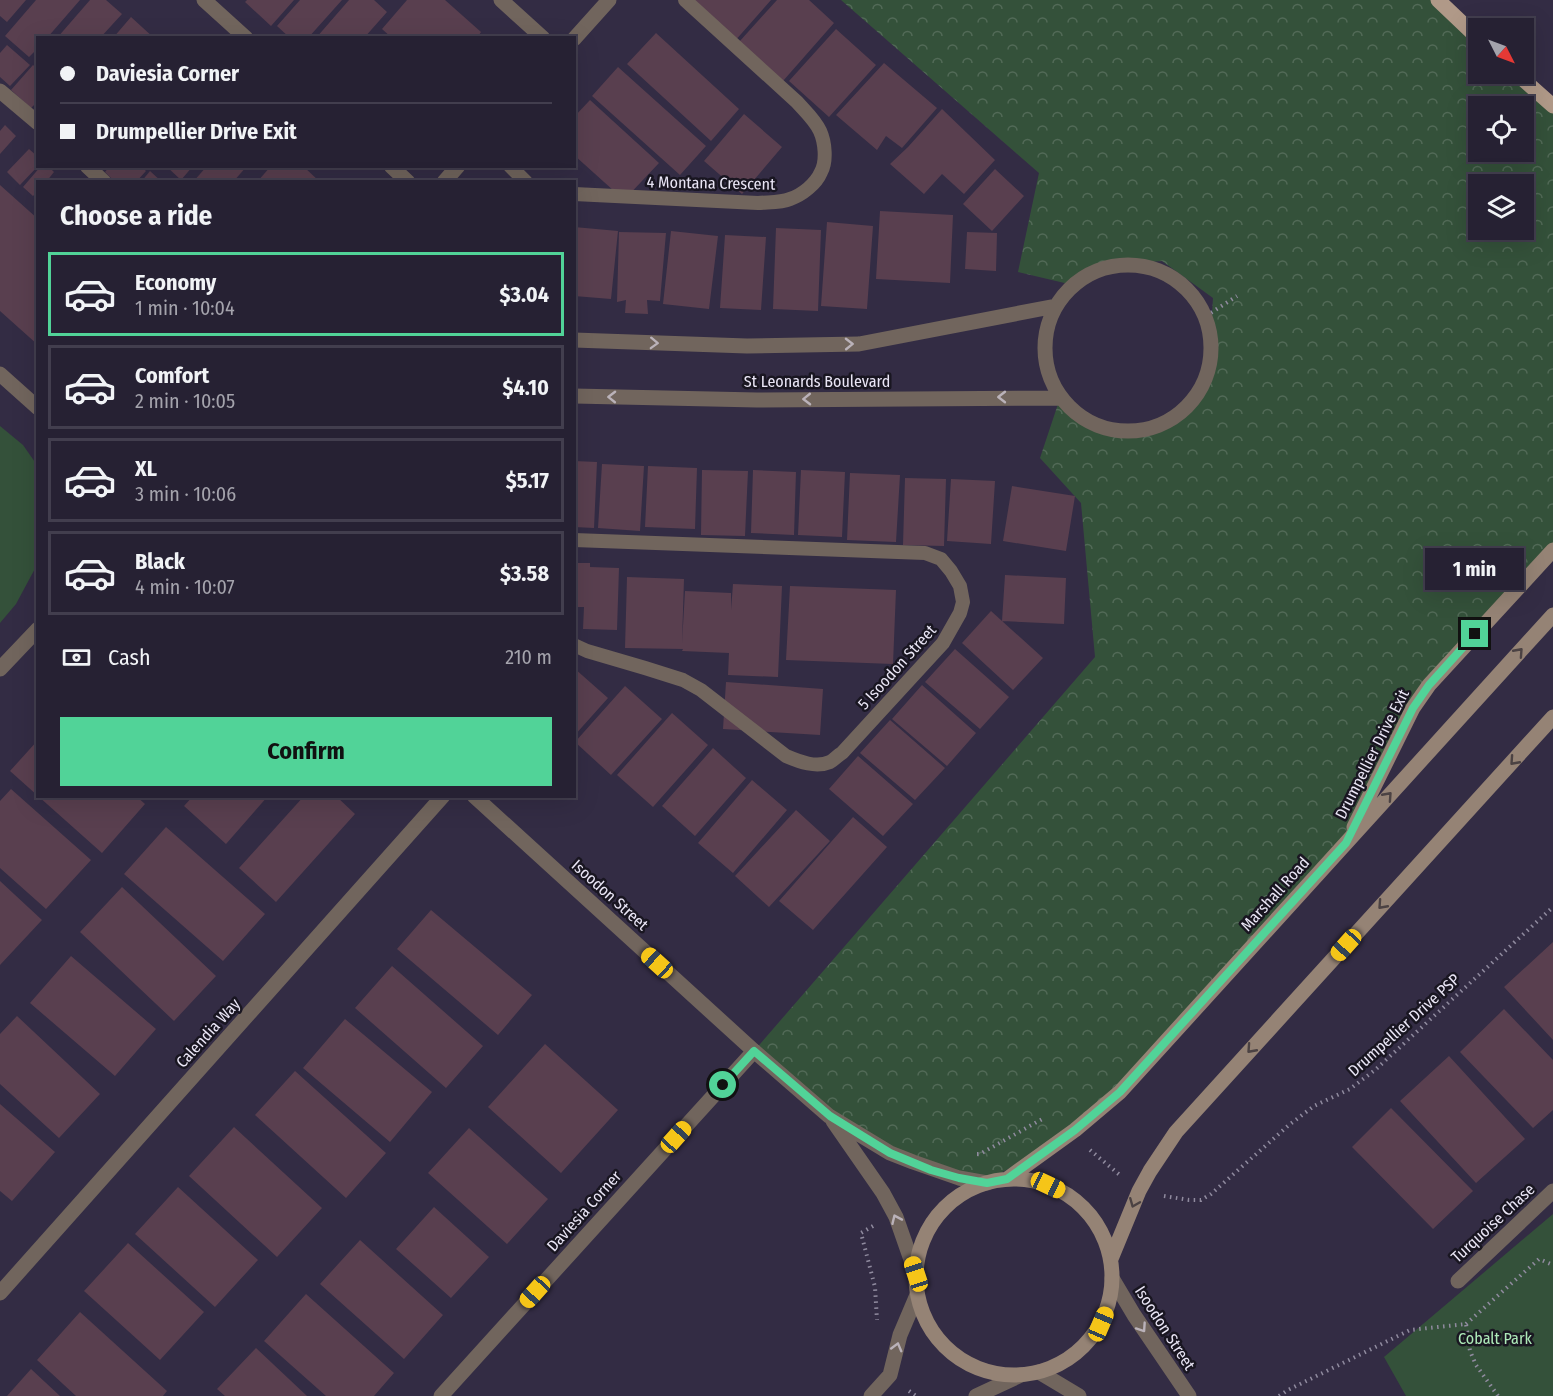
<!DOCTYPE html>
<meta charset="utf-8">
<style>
body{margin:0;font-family:"Fira Sans Condensed",sans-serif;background:#322e3f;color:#f1f3f6;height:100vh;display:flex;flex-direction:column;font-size:22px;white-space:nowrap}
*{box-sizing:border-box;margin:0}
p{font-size:20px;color:#a4a3ac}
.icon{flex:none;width:33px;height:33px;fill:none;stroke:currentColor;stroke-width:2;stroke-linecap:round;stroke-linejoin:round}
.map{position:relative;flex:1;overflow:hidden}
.details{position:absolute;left:36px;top:180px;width:540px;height:618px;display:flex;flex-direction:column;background:#262133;border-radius:0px;box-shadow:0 6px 24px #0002,0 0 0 2px #423e4e}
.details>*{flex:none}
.hud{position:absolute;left:36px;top:36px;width:540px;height:132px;border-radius:0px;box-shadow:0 6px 24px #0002,0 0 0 2px #423e4e;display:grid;align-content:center;height:132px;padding:0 24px;background:#262133}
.needle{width:39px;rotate:132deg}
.controls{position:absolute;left:1468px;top:18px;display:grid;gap:12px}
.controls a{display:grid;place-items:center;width:66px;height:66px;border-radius:0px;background:#262133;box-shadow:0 6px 24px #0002,0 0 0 2px #423e4e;font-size:30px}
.end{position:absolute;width:27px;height:27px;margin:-14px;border:8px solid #51d398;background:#111;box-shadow:0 0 0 3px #111}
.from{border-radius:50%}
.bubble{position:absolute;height:42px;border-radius:0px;background:#262133;box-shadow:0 6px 24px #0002,0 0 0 2px #423e4e;font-size:20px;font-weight:700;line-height:42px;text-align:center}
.car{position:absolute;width:18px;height:36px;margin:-18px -9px;border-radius:8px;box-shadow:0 0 4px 2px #0007;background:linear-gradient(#f5c518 24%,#345 0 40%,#f5c518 0 76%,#345 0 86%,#f5c518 0)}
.hud b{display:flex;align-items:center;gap:21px;height:57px;font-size:22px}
.hud b+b{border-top:2px solid #423e4e}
.hud i{width:15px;height:15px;background:#f1f3f6}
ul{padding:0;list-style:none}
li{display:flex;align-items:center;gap:18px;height:84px;margin:0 12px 9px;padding:0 12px;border:3px solid #423e4e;border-radius:0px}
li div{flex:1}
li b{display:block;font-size:22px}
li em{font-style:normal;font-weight:700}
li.active{border-color:#51d398}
li>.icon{width:54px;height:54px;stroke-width:1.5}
h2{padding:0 24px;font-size:27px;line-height:72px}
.pay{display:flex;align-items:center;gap:15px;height:66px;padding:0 24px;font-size:22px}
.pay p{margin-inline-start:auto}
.action{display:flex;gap:12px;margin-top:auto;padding:12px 24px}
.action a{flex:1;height:69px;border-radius:0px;background:#51d398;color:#111;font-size:24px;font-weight:700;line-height:69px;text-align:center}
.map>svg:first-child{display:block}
</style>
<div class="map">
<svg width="1553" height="1396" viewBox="0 0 1553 1396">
<defs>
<pattern id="forest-crowns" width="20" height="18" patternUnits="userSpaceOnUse" patternTransform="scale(1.5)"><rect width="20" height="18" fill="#34513a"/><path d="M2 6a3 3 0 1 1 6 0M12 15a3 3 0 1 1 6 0" fill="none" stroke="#526a57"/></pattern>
</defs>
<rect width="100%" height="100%" fill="#332c44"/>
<path fill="url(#forest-crowns)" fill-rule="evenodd" d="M841 0H1441L1479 39V74H1517L1553 106V550L1429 685 1346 843 1127 1084 1054 1145 968 1190 890 1153 754 1051 1095 657 1081 503 1040 458 1060 398 1080 417 1105 429 1159 425 1182 411 1209 366 1213 298 1162 261 1125 264 1073 285 1018 272 1039 173ZM1479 106H1524V152H1479ZM1479 184H1524V230H1479Z"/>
<path fill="#34513a" d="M0 426 23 445 37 465 38 563 16 604 0 623Z
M1553 1214V1396H1406L1384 1357Z"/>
<path fill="#593f4f" d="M0 0H26L7 22 0 16Z
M36 0H80L47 38H38V48L29 57 5 36Z
M90 0H106L122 14 100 38H57Z
M247 0H294L271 26 245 2Z
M300 0H342L308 38H290L277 26Z
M349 0H374L387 12 364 38H316Z
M407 0H445L481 32 477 38H392L382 29Z
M687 0H771L734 42Z
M777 0H809L834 23 783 81 739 42Z
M131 17 154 38H113Z
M836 29 876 65 829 117 789 81Z
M656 33 739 109 711 141 627 64Z
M7 45 30 65 10 86 0 77V53Z
M884 63 937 108 902 148 886 136 877 150 836 115Z
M33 65 38 69V101L31 108 11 90Z
M618 67 706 146 680 175 592 96Z
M590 100 659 163 624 200 574 155V117Z
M942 109 995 160 964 194 942 174 924 194 890 164 908 147Z
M744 114 782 147 742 194 704 161Z
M5 125 16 136 0 154V131Z
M29 149 38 157V166L20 185 7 172Z
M41 166H48L54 172 46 182H38V191L33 196 23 187Z
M110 166H141L146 171 136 182H115L105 172Z
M166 166H193L181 180Z
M207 166H247L233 182H193Z
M271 166H303L320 182H257Z
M995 169 1024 196 992 231 963 204Z
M150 171 162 182H141Z
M0 185 38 219V345L0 311Z
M880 211 953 215 950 283 876 279Z
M827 222 873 226 867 309 821 306Z
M574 227 618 231 611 299 574 296Z
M776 228 821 230 818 311 773 309Z
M671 231 718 236 709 309 663 304Z
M619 232 666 233 660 301 647 300 648 314 625 313 626 300 617 302Z
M967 232 997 233 996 271 965 269Z
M725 235 766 237 761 310 720 308Z
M574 461 597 462 594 528 574 527Z
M602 464 644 466 640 531 598 528Z
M648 466 697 468 695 529 645 527Z
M702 470 748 471 745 536 701 535Z
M753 470 796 472 794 535 751 533Z
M801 470 845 472 842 537 798 535Z
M850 473 900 475 896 542 847 540Z
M905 478 946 479 944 546 903 545Z
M951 479 995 481 991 544 947 541Z
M1012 486 1075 496 1066 551 1003 541Z
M574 563H590V567L619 568 617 630 583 629 584 607H574Z
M1005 575 1066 578 1064 624 1002 621Z
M627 577 684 579 682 643 685 591 731 593V610L733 584 782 586 778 677 728 675 729 653 682 651 683 649 625 648Z
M790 586 896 590 893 664 786 660Z
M991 611 1043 658 1013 690 962 643Z
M955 649 1009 697 980 729 925 682Z
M574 668 608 698 574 736Z
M726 682 823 689 820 735 723 729Z
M922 685 976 733 947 766 892 719Z
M625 686 662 719 611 775 575 742Z
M672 713 708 745 653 807 617 775Z
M890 720 945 768 915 800 860 753Z
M38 740V796L10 771Z
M713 748 746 778 695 836 662 806Z
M858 756 913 804 883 836 829 789Z
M752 780 787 810 733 873 698 843Z
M11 789 91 860 46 909 0 868V801Z
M38 796H136L145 804 102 853Z
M193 796H268L226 844 184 806Z
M304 796H336L355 814 276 902 239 868Z
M796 810 830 841 769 907 735 876Z
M853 817 887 847 813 930 779 901Z
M166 827 265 914 223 961 124 874Z
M0 881 42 920 0 965Z
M122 887 216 976 174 1021 80 932Z
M431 910 532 995 498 1035 397 949Z
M1553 942V1040L1504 987Z
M71 956 156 1029 115 1076 30 1003Z
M392 966 483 1046 446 1088 355 1008Z
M1504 1009 1553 1060V1110L1533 1128 1460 1052Z
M17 1016 100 1094 59 1138 0 1084V1034Z
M345 1019 432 1092 390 1142 303 1068Z
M545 1044 618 1110 561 1173 488 1107Z
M1449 1056 1525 1139 1476 1183 1400 1101Z
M295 1071 386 1153 346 1198 255 1115Z
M0 1104 55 1152 12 1201 0 1191Z
M1391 1108 1473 1191 1433 1229 1352 1147Z
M234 1127 322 1208 277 1257 189 1176Z
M469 1128 548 1199 507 1244 428 1173Z
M178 1187 258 1260 215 1307 135 1234Z
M434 1207 489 1257 451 1298 396 1249Z
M360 1240 443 1315 404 1359 320 1284Z
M128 1243 204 1312 160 1360 84 1291Z
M306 1294 394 1373 374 1396H326L264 1341Z
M80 1312 167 1391 163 1396H76L37 1360Z
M256 1348 307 1396H225L217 1389Z
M31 1369 60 1396H7Z"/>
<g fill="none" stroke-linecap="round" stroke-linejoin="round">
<path stroke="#908b9f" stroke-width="4" stroke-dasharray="1.5 4.5" stroke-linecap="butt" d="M1206 316 1237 296
M1090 1150 1121 1176
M977 1154H980L1044 1118
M1164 1196 1189 1200H1201L1211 1194 1289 1125 1314 1106 1350 1089 1375 1070 1553 907
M873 1226 861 1233 875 1287 877 1320
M1466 1324 1539 1259 1553 1265
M909 1391 916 1396
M1279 1396 1288 1390 1410 1330 1466 1324 1470 1351 1476 1365 1498 1396"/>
<path stroke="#71655d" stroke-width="14" d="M510 166 526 182
M574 194 758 203C769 202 781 203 790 199 802 195 816 184 821 172 827 161 825 142 820 131 815 120 805 111 797 102L685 0
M574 540 925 553 941 559 951 571 960 586 963 602 960 613 943 643 842 753C838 755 834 760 830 762 816 768 800 762 786 756L701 690 683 680 645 668 587 651 574 645"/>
<path stroke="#71655d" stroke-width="15" d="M204 0 246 38
M501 0 543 38
M574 39 609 0
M0 91 38 123
M87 166 104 182
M391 166 408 182
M444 182 458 166
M1045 348a83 83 0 1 1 166 0a83 83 0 1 1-166 0Z
M574 340 747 346 859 344 1056 306
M0 374 38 408
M574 396 757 400 1060 398
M0 669 38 629
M1458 1281 1553 1191
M0 1293 443 796
M441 1396 754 1051
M871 1396 890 1375 900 1335 917 1295
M976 1396 1021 1375"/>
<path stroke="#71655d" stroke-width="15" d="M474 796 754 1051 829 1116 890 1153 913 1162 959 1178 987 1183
M833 1121 883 1193 896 1217 916 1274
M1112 1278 1134 1315 1189 1396
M1039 1372 1079 1396"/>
<path stroke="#958375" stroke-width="15" d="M1354 827 1413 708 1429 685 1553 550
M916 1277a98 98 0 1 1 196 0a98 98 0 1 1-196 0Z
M1007 1179 1075 1130 1120 1092 1553 615
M1111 1259 1139 1191 1150 1171 1176 1132 1553 717"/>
<path stroke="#b09988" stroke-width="15" d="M1438 0 1479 39
M1517 74 1553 106"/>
</g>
<defs><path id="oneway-chevron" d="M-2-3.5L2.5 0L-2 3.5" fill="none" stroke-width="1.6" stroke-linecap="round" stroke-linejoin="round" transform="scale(1.5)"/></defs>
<g stroke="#bab2b9">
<use href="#oneway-chevron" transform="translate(654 343) rotate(2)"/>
<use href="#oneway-chevron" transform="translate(849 344) rotate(-1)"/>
<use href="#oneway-chevron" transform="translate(612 397) rotate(-179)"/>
<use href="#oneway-chevron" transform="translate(1002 397) rotate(180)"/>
<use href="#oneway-chevron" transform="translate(807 399) rotate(179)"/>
<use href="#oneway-chevron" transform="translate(896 1219) rotate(-114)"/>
<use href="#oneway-chevron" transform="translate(1142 1328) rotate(56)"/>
<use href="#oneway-chevron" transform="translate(897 1347) rotate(-75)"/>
</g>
<g stroke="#4b4243">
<use href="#oneway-chevron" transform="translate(1519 652) rotate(-48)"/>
<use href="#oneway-chevron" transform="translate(1514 761) rotate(132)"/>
<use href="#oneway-chevron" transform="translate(1388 796) rotate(-48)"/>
<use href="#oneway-chevron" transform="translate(1382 905) rotate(132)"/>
<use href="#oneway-chevron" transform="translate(1251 1049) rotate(132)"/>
<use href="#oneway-chevron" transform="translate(1134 1203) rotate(112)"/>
</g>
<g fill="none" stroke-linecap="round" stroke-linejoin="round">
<path stroke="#51d398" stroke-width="8" d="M723 1085 754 1051 830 1116 890 1153 931 1170 959 1178 987 1183 1007 1179 1075 1130 1120 1092 1346 843 1413 708 1429 685 1475 634"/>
</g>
<g text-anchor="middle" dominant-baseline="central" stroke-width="5" stroke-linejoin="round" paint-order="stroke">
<g font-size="16" fill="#eae6f6" stroke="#191621">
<text transform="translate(711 183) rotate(1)">4 Montana Crescent</text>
<text x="817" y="381">St Leonards Boulevard</text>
<text transform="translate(897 667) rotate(-48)">5 Isoodon Street</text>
<text transform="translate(1372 754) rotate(-63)">Drumpellier Drive Exit</text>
<text transform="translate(1275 894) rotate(-48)">Marshall Road</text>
<text transform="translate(610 895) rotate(42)">Isoodon Street</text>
<text transform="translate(1404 1025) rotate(-42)">Drumpellier Drive PSP</text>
<text transform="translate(208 1033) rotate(-48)">Calendia Way</text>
<text transform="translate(584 1211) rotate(-48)">Daviesia Corner</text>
<text transform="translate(1493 1223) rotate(-43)">Turquoise Chase</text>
<text transform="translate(1165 1328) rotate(57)">Isoodon Street</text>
</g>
<g font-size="16" fill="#ade9b8" stroke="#191621">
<text x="1495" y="1338">Cobalt Park</text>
</g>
</g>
</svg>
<div class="controls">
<a><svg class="needle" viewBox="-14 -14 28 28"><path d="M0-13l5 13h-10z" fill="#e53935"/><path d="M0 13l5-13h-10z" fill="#a4a3ac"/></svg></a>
<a><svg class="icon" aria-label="locate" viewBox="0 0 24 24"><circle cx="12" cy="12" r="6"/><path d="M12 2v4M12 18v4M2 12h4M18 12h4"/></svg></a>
<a><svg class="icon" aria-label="layers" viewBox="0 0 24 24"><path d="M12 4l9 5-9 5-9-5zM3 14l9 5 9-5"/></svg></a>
</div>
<i class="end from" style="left:723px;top:1085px"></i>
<i class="end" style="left:1475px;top:634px"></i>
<div class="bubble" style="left:1425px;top:548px;width:99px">1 min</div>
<i class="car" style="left:1346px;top:945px;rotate:222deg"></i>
<i class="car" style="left:657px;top:963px;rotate:312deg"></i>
<i class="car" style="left:676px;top:1137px;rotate:42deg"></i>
<i class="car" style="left:1048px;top:1185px;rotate:115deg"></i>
<i class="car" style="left:916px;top:1274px;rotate:342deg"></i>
<i class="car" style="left:535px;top:1292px;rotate:222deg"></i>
<i class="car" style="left:1101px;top:1324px;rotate:23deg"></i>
<div class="hud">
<b><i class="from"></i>Daviesia Corner</b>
<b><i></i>Drumpellier Drive Exit</b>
</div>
<section class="details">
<h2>Choose a ride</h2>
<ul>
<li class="active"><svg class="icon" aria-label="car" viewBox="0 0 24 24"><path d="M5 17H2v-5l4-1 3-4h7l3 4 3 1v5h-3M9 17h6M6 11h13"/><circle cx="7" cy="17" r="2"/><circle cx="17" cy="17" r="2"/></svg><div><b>Economy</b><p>1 min · 10:04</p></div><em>$3.04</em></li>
<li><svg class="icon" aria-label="car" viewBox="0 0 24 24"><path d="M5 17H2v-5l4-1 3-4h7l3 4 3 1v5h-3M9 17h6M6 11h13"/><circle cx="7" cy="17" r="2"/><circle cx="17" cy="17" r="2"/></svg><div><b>Comfort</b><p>2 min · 10:05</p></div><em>$4.10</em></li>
<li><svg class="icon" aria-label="car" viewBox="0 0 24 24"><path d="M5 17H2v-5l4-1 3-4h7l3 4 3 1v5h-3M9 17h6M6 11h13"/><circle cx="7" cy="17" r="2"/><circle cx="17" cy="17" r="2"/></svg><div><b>XL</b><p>3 min · 10:06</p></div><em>$5.17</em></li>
<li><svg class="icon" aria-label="car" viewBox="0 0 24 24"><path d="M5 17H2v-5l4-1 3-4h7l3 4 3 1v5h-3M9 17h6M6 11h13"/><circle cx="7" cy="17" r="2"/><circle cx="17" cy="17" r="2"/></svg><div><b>Black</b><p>4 min · 10:07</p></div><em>$3.58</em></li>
</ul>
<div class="pay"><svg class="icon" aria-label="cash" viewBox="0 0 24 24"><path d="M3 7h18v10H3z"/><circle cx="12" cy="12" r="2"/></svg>Cash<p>210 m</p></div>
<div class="action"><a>Confirm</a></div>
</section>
</div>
